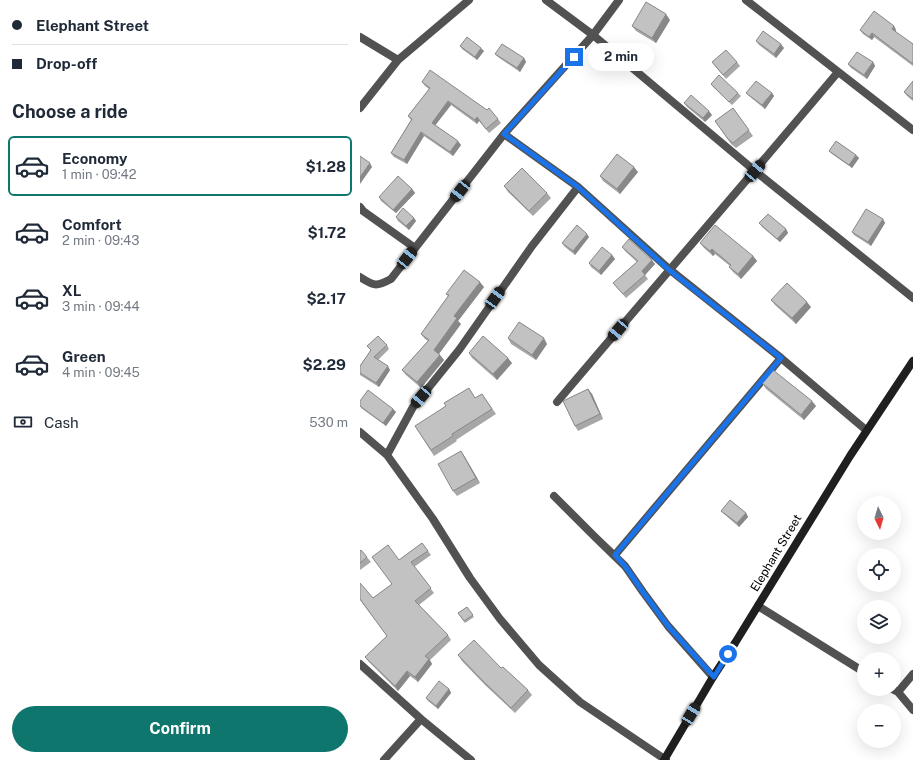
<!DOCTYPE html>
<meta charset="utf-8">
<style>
body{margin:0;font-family:"Public Sans",sans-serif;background:#f6f6f7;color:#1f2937;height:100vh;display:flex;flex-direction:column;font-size:15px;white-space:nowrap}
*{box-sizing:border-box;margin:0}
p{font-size:13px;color:#747a83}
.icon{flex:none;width:22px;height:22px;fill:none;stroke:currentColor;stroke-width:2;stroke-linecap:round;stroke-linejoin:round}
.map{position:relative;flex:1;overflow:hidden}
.details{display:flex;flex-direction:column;background:#fff;width:360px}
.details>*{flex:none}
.banner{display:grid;align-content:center;height:88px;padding:0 12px;background:#fff}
.needle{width:26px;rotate:175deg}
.controls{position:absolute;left:497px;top:496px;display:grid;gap:8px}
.controls a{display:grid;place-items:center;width:44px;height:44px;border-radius:50%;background:#fff;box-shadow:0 4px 16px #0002;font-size:20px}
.end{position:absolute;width:18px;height:18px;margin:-9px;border:5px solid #1a73e8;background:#fff;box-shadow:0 0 0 2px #fff}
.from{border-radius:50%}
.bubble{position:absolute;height:28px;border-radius:14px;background:#fff;box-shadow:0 4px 16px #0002;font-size:13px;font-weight:700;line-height:28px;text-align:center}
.car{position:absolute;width:12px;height:24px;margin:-12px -6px;border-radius:5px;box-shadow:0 0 3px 1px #0007;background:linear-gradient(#222 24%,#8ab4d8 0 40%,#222 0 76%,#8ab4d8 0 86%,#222 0)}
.banner b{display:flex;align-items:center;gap:14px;height:38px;font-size:15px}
.banner b+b{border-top:1px solid #e0e1e3}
.banner i{width:10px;height:10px;background:#1f2937}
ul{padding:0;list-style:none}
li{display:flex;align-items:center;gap:12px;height:60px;margin:0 8px 6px;padding:0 4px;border:2px solid transparent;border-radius:6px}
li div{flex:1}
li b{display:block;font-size:15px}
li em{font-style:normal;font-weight:700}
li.current{border-color:#0f766e}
li>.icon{width:36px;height:36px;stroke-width:1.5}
h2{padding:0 12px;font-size:18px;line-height:48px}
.pay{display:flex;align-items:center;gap:10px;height:44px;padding:0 12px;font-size:15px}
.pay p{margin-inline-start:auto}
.primary-button{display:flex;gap:8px;margin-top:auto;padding:8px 12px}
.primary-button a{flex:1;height:46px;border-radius:24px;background:#0f766e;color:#fff;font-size:16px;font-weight:700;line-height:46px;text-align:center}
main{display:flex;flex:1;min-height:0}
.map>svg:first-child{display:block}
</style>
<main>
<section class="details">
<div class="banner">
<b><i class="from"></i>Elephant Street</b>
<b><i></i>Drop-off</b>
</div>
<h2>Choose a ride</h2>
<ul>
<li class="current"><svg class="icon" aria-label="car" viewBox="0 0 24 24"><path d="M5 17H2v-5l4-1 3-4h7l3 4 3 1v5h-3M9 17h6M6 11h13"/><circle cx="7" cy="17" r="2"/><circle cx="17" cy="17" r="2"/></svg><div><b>Economy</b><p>1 min · 09:42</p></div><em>$1.28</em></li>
<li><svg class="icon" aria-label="car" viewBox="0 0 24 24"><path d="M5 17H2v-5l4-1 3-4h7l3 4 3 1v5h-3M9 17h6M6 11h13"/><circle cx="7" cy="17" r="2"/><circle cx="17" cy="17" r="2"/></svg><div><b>Comfort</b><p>2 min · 09:43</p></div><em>$1.72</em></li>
<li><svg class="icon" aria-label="car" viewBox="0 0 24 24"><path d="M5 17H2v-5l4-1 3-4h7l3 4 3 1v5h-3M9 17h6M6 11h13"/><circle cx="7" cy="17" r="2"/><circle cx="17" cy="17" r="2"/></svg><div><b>XL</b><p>3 min · 09:44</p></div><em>$2.17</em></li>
<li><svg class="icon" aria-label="car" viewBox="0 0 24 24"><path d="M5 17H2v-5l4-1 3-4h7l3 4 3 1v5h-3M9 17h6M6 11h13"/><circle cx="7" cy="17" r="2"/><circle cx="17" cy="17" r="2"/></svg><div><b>Green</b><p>4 min · 09:45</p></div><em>$2.29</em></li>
</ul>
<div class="pay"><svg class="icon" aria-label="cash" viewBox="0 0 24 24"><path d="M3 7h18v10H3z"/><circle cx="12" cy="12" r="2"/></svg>Cash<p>530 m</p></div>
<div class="primary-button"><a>Confirm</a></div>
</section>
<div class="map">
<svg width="553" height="760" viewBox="0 0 553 760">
<rect width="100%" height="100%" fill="#fff"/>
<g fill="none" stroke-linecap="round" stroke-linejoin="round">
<path stroke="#525252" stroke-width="8" d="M186 0 233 35 395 171 553 298
M386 0 553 130
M0 37 38 60
M0 108 38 60 109 0
M144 134 218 187 309 269 421 358 506 430
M0 207 3 211 55 248
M0 277C14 286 16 287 31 279L144 134 233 35 259 0
M197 402C290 292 385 183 478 72
M0 432 27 455 73 519 110 578 140 619 179 665 220 702 306 760
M27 455 53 407 99 350 172 246 218 187
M194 496 235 537 265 566 283 592 308 626 353 677
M255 555 421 358
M398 606 504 672
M0 664 61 719 111 760
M532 689 538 692 553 710
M538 692 553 674
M24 760 61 719"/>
<path stroke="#1f1f1f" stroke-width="8" d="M304 760 353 677 375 643 490 456 553 361"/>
</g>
<path fill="#a7a7a7" d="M310 20 296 43 276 31 272 26Z
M534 26 536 30 535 32 553 44V66L514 37 512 40 503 34 500 30Z
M396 41 424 48 416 58 399 45Z
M100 46 124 51 117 60 102 49Z
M135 54 164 58 166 62 160 72 138 57Z
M352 62H377L380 66 366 79Z
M513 62 515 66 507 79 491 68 488 64Z
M553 81V101L547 96 544 92Z
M62 82 138 119 141 123 129 133 119 121 117 124 91 105 75 125 101 145 93 156 64 136 47 164 34 157 31 153 51 120 48 116 69 89 65 86Z
M351 84 378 93 381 96 372 105 353 87Z
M386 93H412L414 96 405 109 389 96Z
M324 103 352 115 345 122 327 107Z
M373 108 393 136 376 148 371 144 355 121Z
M469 151 496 155 499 158 492 168 472 154Z
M278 172 260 194 243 181 240 176Z
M144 186 187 193 191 198 173 216 148 192Z
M52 189 55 193 36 213 21 201 19 197Z
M36 217 54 218 56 221 49 230 38 221Z
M523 219 525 223 511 246 494 235 492 232Z
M399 223 426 229 428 233 420 242 402 227Z
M229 237 215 255 205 247 202 243Z
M340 243 393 256 397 261 381 279 373 272 369 267 370 266 355 254 353 256 344 248Z
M262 247 295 264 285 275 288 279 266 298 253 283 277 262 265 251Z
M252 255 255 259 241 275 231 267 229 263Z
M124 287 98 321 101 324 79 354 84 360 61 388 46 375 42 370 68 341 65 339 61 334 88 296 86 294Z
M411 300 451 307 436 324 415 305Z
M148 338 187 344 176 360 151 344Z
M27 345 29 349 18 360 30 370 19 387 0 375V366L11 350 7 346Z
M109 353 152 363 137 380 112 358Z
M402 383 456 406 444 420 406 389Z
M228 389 232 394 243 419 218 431 215 426Z
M122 394 136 414 96 440 97 441 74 456 55 426 115 398Z
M0 401 33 409 36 412 26 426 1 408Z
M101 451 120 483 97 496 93 491Z
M361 511 386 513 388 517 379 527 364 514Z
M62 543 71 555 54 567 74 593 59 605 88 635 91 640 70 660 72 664 58 682 50 676 38 691 8 661 5 657 27 636 0 600V583L13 598 32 584 39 560Z
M1 550 11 562 0 570V551Z
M107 607 114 617 105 623 98 613Z
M98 655 168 690 172 695 155 713 125 685 102 661Z
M89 689 91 693 78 709 68 701 66 698Z"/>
<path fill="#888" d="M306 14 310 20 296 43 292 38Z
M534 26 536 30 534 33 532 29Z
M512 33 514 37 512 40 509 37Z
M421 44 424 48 416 58 414 54Z
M121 48 124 51 117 60 115 57Z
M164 58 166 62 160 72 157 68Z
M513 62 515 66 507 79 504 75Z
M412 93 414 96 405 109 402 105Z
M88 101 91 105 74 127 72 123Z
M349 111 352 115 345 122 343 118Z
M117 117 119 121 117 124 115 120Z
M61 132 64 136 47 164 44 160Z
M98 141 101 145 93 156 90 152Z
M496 155 499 158 492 168 489 165Z
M10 163 12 167 0 184V177Z
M274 167 278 172 260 194 257 189Z
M52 189 55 193 36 213 33 210Z
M54 218 56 221 49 230 46 226Z
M523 219 525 223 511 246 508 242Z
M426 229 428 233 420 242 417 239Z
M227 234 229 237 215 255 213 251Z
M352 249 355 254 353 256 350 251Z
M252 255 255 259 241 275 239 271Z
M393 256 397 261 381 279 378 274Z
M292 260 295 264 285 275 282 271Z
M120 282 124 287 98 321 101 324 78 355 74 350 94 316Z
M447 302 451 307 436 324 432 318Z
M184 338 187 344 176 360 172 355Z
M80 355 84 360 61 388 57 382Z
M148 358 152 363 137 380 133 374Z
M28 366 30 370 19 387 16 383Z
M228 389 232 394 243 419 240 414Z
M452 401 456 406 444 420 441 415Z
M33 409 36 412 26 426 23 423Z
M101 451 105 457 120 483 116 478Z
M386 513 388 517 379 527 377 523Z
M69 659 72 664 58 682 55 677Z
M47 671 50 676 38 691 35 686Z
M89 689 91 693 78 709 76 706Z"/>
<path fill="#c2c2c2" stroke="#888" d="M286 2 306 14 292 38 272 26Z
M514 11 534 26 532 29 553 44V64L512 33 509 37 500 30Z
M403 31 421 44 414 54 396 41Z
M107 37 121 48 115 57 100 46Z
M142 44 164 58 157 68 135 54Z
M366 50 377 62 363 75 352 62Z
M497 52 513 62 504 75 488 64Z
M70 70 127 110 129 108 138 119 126 129 117 117 115 120 88 101 72 123 98 141 90 152 61 132 44 160 31 153 52 119 48 116 70 88 62 82Z
M359 75 378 93 369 102 351 84Z
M396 81 412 93 402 105 386 93Z
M553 81V99L544 92Z
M331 95 349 111 343 118 324 103Z
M373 108 389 130 373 143 368 139 355 121Z
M476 141 496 155 489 165 469 151Z
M257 154 274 167 257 189 240 176Z
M0 156 10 163 0 177Z
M162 168 187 193 169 211 144 186Z
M38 176 52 189 33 210 19 197Z
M43 208 54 218 46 226 36 217Z
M506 209 523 219 508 242 492 232Z
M408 214 426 229 417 239 399 223Z
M217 225 227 234 213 251 202 243Z
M355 225 393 256 378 274 369 267 371 265 352 249 350 251 340 243Z
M269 239 292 260 282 271 285 275 263 294 253 283 278 261 262 247Z
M242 247 252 255 239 271 229 263Z
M104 270 120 282 94 316 97 318 74 350 80 355 57 382 42 370 69 340 61 334 89 295 86 294Z
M427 283 447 302 432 318 411 300Z
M159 322 184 338 172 355 148 338Z
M18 336 27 345 14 357 28 366 16 383 0 373V366L11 350 7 346Z
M123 336 148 358 133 374 109 353Z
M413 370 452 401 441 415 402 383Z
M109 388 115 398 122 394 132 409 92 434 93 436 71 450 55 426 86 406 84 403Z
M228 389 240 414 215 426 203 401Z
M8 390 33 409 23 423 0 406V401Z
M101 451 116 478 93 491 78 464Z
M370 500 386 513 377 523 361 511Z
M62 543 68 551 51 562 71 588 55 601 88 635 65 656 69 659 55 677 47 671 35 686 5 657 27 636 0 599V583L13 598 32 584 12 557 28 545 39 560Z
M1 550 7 557 0 563V551Z
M107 607 113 615 104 621 98 613Z
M114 640 141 668 143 667 168 690 151 708 122 680 98 655Z
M79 681 89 689 76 706 66 698Z"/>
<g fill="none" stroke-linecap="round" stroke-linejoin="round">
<path stroke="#1a73e8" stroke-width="5" d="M214 57 144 134 218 187 308 269 421 358 255 555 265 566 283 592 308 626 354 677 368 654"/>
</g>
<g text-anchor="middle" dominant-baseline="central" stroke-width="3.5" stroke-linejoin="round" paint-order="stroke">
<g font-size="12" fill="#000" stroke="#fff">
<text transform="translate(416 553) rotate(-59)">Elephant Street</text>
</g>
</g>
</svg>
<div class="controls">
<a><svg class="needle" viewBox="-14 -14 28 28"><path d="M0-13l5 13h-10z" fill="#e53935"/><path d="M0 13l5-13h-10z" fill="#747a83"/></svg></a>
<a><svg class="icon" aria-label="locate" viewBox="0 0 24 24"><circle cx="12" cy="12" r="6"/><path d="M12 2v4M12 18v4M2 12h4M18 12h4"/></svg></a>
<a><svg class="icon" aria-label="layers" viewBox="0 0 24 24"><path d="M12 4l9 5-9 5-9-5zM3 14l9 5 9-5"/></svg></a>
<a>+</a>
<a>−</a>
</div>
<i class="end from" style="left:368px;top:654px"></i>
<i class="end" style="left:214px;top:57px"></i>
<div class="bubble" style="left:228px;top:43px;width:66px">2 min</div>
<i class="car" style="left:395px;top:171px;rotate:40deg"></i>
<i class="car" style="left:100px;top:191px;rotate:218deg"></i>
<i class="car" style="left:47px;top:258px;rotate:38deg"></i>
<i class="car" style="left:135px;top:298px;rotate:35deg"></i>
<i class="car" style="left:258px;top:330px;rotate:220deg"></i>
<i class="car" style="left:61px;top:397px;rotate:220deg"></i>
<i class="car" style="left:331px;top:714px;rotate:31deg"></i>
</div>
</main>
